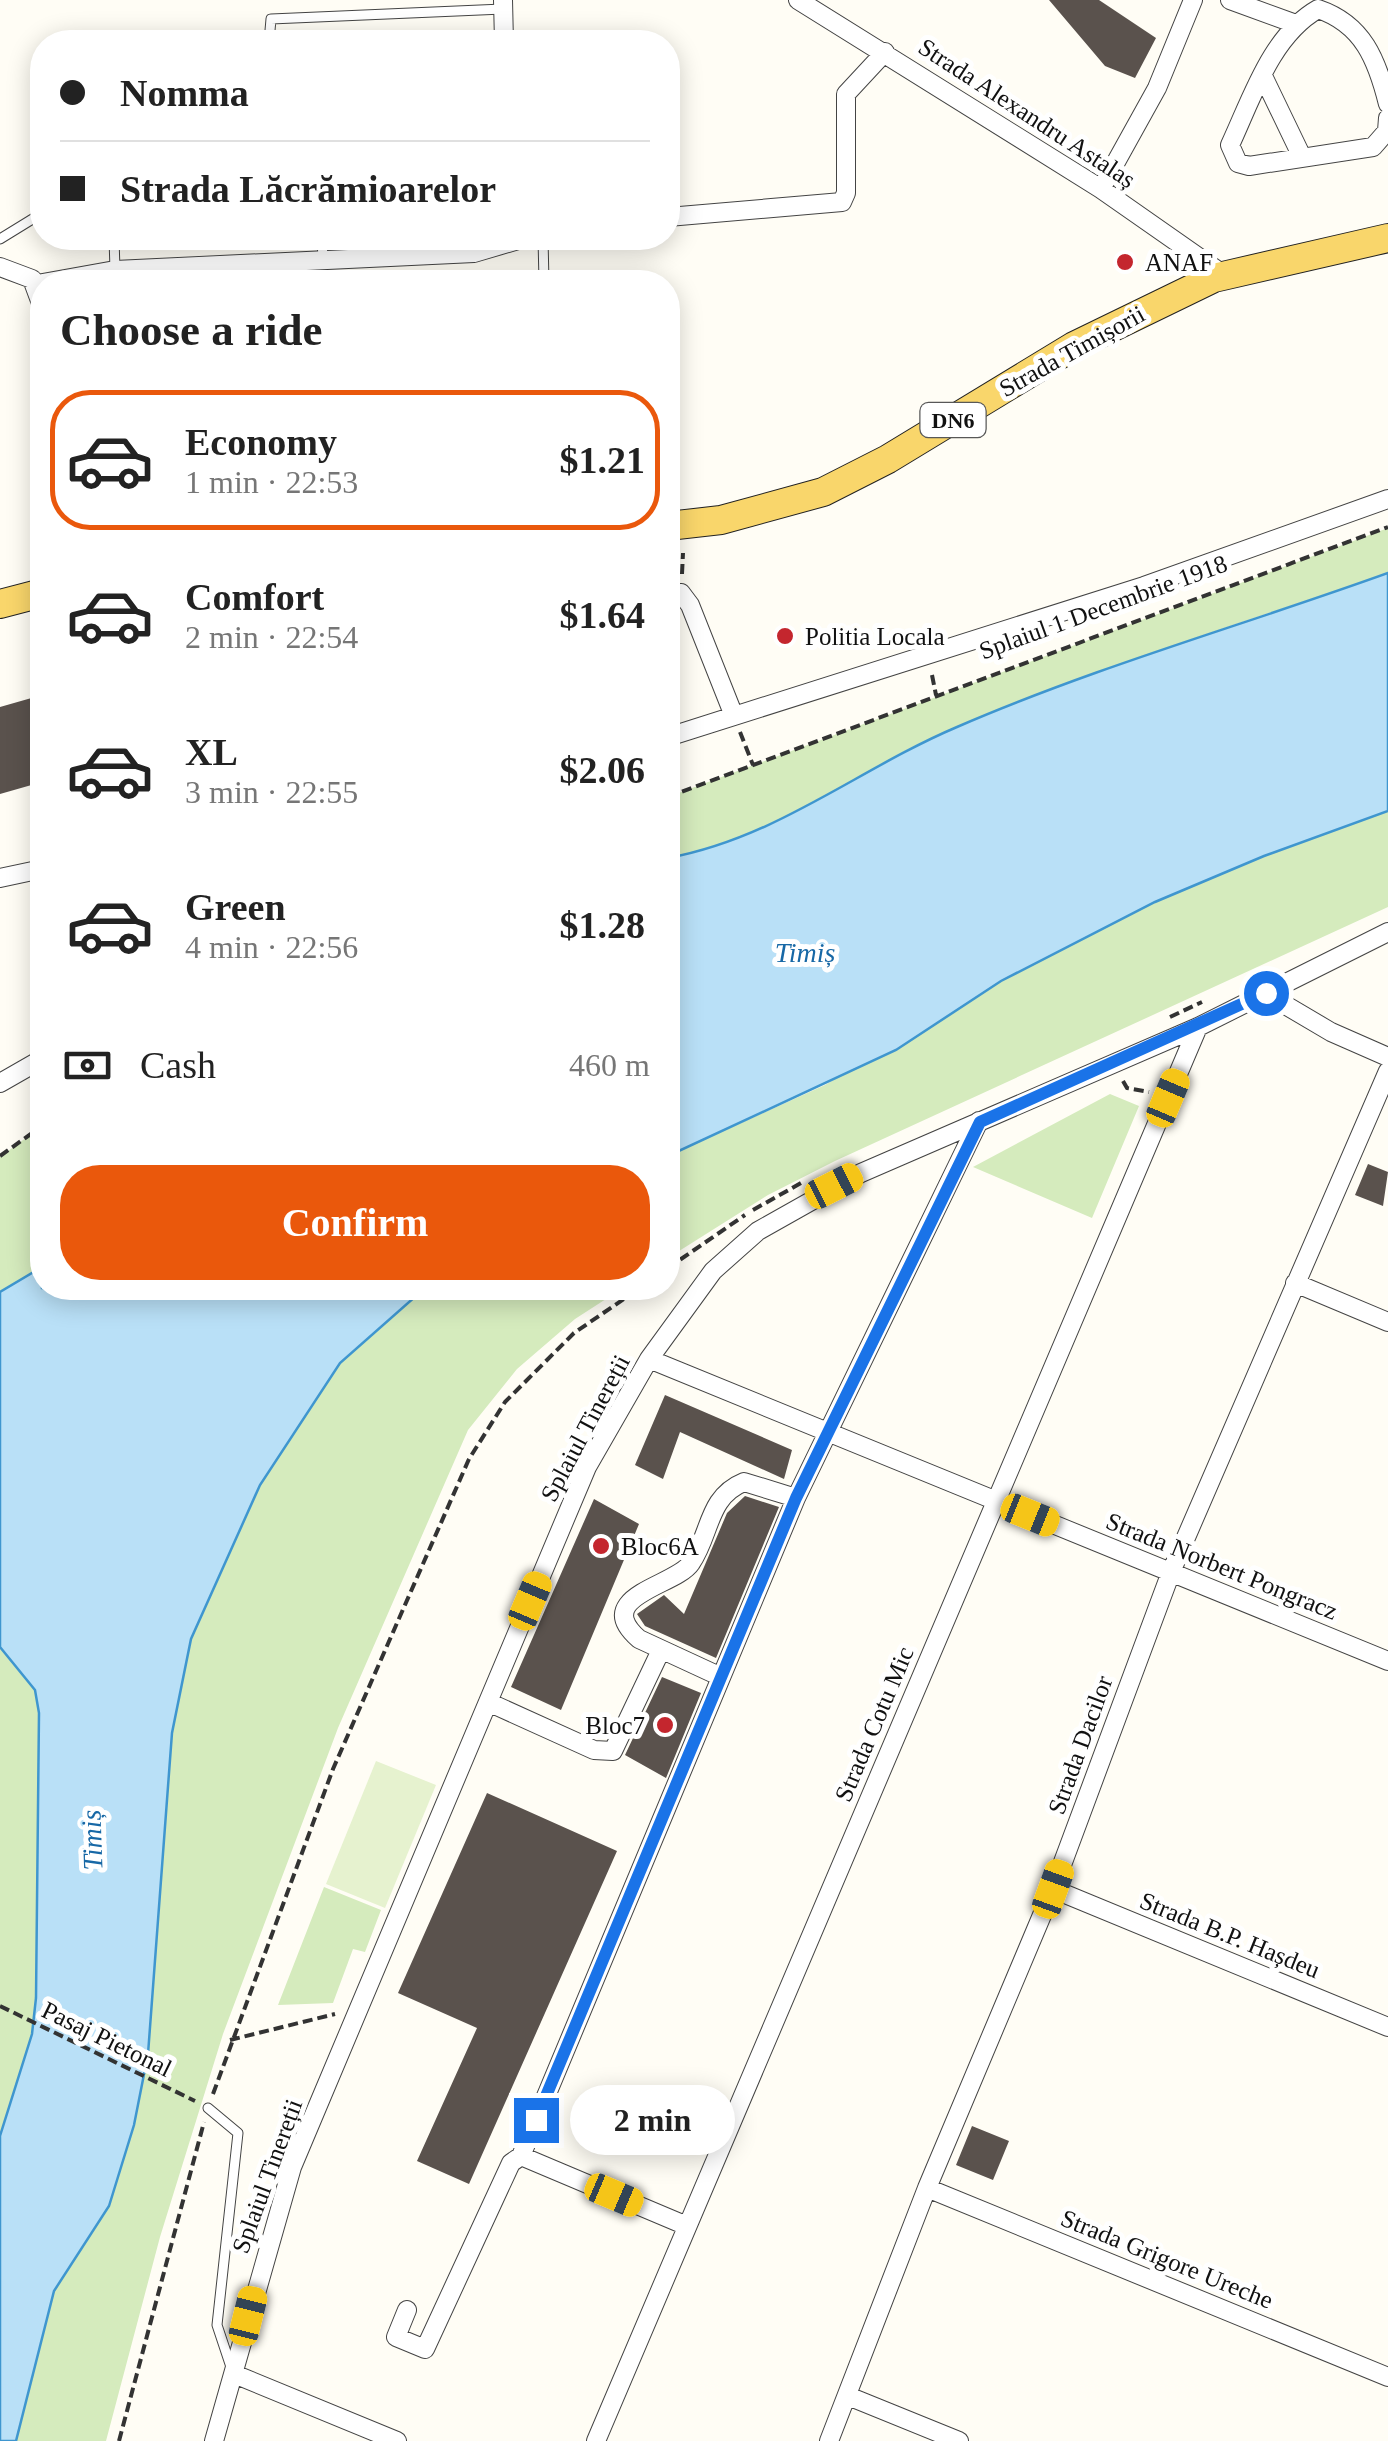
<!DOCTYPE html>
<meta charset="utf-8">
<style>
body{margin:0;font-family:"Times New Roman",serif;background:#f6f6f6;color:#222;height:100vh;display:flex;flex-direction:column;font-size:38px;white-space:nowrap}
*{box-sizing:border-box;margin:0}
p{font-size:32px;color:#767676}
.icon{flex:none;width:55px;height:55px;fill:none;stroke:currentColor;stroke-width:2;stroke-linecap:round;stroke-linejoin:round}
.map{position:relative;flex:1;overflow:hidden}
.details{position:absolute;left:30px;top:270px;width:650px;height:1030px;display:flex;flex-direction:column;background:#fff;border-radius:40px;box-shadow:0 5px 25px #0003}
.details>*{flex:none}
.hud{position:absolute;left:30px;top:30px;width:650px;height:220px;border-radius:40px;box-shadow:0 5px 25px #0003;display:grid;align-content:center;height:220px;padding:0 30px;background:#fff}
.end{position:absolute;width:45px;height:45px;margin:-22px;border:12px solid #1a73e8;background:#fff;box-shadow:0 0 0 5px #fff}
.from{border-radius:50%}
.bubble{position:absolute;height:70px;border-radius:35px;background:#fff;box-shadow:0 5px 25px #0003;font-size:32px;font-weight:600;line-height:70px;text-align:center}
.car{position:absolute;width:30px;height:60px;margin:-30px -15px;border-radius:12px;box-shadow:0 0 8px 2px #0007;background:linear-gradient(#f5c518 24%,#345 0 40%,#f5c518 0 76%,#345 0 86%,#f5c518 0)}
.hud b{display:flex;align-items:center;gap:35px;height:95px;font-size:38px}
.hud b+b{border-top:2px solid #e0e0e0}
.hud i{width:25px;height:25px;background:#222}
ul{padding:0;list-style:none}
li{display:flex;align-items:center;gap:30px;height:140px;margin:0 20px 15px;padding:0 10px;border:5px solid transparent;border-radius:40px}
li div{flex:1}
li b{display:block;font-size:38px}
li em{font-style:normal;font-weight:600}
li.current{border-color:#ea580c}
li>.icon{width:90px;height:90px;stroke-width:1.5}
h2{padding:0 30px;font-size:45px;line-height:120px}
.pay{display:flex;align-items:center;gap:25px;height:110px;padding:0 30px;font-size:38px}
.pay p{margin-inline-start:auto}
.cta{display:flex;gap:20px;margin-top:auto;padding:20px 30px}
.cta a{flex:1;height:115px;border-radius:40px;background:#ea580c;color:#fff;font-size:40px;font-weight:600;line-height:115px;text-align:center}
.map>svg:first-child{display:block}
</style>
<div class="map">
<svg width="1388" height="2441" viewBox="0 0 1388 2441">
<rect width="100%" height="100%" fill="#fffdf5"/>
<path fill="#d5ebbd" d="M1388 528V573C1236 625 1084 672 936 736 902 750 874 769 844 789 791 823 729 846 668 858V797Z
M1388 811V907L835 1161 768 1195 668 1258V1156L825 1085 1001 981 1155 902 1264 856Z
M1110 1094 1139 1106 1092 1218 973 1167Z
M42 1126V1267L0 1292V1157Z
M425 1288H623L575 1319 517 1369 468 1430 338 1728 223 2034 160 2237 106 2441H16L54 2291 109 2206 134 2125 148 2054 172 1733 191 1639 260 1485 340 1363Z
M0 1647 35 1690 39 1713 36 1998 32 2034 0 2136Z
M324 1887 381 1910 365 1952 353 1949 333 2003 278 2005Z"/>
<path fill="#e6f2cf" d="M376 1761 436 1785 385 1908 326 1884Z"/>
<path fill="#b9e0f7" stroke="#3f96cf" stroke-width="2.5" d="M1388 573V811L1264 856 1155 902 1001 981 896 1050 668 1156V858C777 838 858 769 957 727 1098 666 1244 625 1388 573Z
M42 1267V1288H425L340 1363 260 1485 191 1639 172 1733 148 2054 134 2125 109 2206 54 2291 16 2441H0V2136L32 2034 36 1998 39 1713 35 1690 0 1647V1292Z"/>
<path fill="#5a524d" d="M1049 0H1099L1156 38 1135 78 1105 66Z
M42 695V782L0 794V707Z
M1368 1164 1388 1172 1383 1206 1355 1195Z
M665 1395 792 1450 784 1479 680 1432 663 1479 635 1465Z
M745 1496 779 1507 716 1658 645 1626 637 1614 664 1595 684 1614 727 1513Z
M594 1499 639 1524 561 1710 511 1687Z
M662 1677 701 1693 666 1778 625 1755Z
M487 1793 617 1851 469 2184 417 2161 477 2028 398 1993Z
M972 2126 1009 2141 993 2180 956 2165Z"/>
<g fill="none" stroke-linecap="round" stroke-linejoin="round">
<defs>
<path id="service" d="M269 42 271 19 503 9
M114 238 115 270
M322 238 323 260
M543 238 544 282
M0 239 39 215 37 175
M268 264 269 282
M208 2108 238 2133 217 2325 231 2367"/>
<path id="minor" d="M503 0 504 42
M798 0 1101 189 1224 275
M1230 0 1293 23
M1263 76 1302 157
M1388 104C1377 60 1363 24 1318 9 1271 36 1252 98 1230 145L1238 163 1249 166 1373 147 1387 131 1388 118
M1101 189 1157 88 1193 0
M668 217 842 202 846 193V94L885 52
M0 267 32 279 42 306
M37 284 115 270 474 253 525 238
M668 595 681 593 690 605 734 716
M668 737 1144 586 1388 499
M0 878 42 869
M1265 993 1331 1032 1388 1057
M0 1083 42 1059
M1295 1283 1388 1322
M649 1359 1388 1661
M719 1676 639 1639C590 1596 676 1586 691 1563 711 1534 707 1497 744 1482L796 1498
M488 1702 594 1750 613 1751 661 1650
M1053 1889 1388 2027
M521 2156 687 2226
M927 2188 1388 2377
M407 2310 396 2337 425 2349 511 2163 521 2156 796 1498 979 1121
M234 2374 397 2441
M848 2396 959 2441
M214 2441 292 2167 587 1467 649 1359 713 1271 758 1231 861 1173 1198 1027 1388 932
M596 2441 1198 1027
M829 2441 927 2188 1053 1889 1171 1572 1388 1071"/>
<path id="primary" d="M668 526 721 520 823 492 888 459 1074 346 1214 278 1388 238
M0 604 42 593"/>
</defs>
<use href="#service" stroke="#444" stroke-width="11"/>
<use href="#minor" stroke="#444" stroke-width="20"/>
<use href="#primary" stroke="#222" stroke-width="30"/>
<path stroke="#333" stroke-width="4" stroke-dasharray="10 5" stroke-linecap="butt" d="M682 574 683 553
M932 675 936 695
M740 732 753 765
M668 797 1388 527
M1170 1017 1202 1002
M1123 1081 1127 1088 1149 1092
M0 1156 42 1126
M753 1210 801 1183
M668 1268 745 1215
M0 2006 195 2101
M230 2040 335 2014
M213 2094 333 1769 469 1459 505 1402 574 1333 640 1288
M119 2441 204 2122"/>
<use href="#service" stroke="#fff" stroke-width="9"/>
<use href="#minor" stroke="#fff" stroke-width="18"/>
<use href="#primary" stroke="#f9d66b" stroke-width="28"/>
</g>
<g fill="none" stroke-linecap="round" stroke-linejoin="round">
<path stroke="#1a73e8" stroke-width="12" d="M536 2120 796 1498 980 1122 1266 993"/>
</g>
<g fill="#c4262e" stroke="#fff" stroke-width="4">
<circle cx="1125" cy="262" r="10"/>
<circle cx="785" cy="636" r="10"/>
<circle cx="601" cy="1546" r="10"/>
<circle cx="665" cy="1725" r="10"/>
</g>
<g text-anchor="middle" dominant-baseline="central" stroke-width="10" stroke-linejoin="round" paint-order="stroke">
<rect fill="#fff" stroke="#585858" stroke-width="2.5" x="920.5" y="403" width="65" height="34" rx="8"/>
<g font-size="22" font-weight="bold" fill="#111">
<text x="953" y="420">DN6</text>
</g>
<g font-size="25" fill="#111" stroke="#fff">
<text transform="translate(1027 113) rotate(33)">Strada Alexandru Astalaș</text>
<text transform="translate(1072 351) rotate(-29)">Strada Timișorii</text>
<text transform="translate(1103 607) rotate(-20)">Splaiul 1 Decembrie 1918</text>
<text transform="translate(585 1428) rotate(-62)">Splaiul Tinereții</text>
<text transform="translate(1222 1566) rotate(22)">Strada Norbert Pongracz</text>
<text transform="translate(874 1724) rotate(-67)">Strada Cotu Mic</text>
<text transform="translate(1080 1745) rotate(-70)">Strada Dacilor</text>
<text transform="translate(1230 1935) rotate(22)">Strada B.P. Hașdeu</text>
<text transform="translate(107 2039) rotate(26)">Pasaj Pietonal</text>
<text transform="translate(267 2176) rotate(-70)">Splaiul Tinereții</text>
<text transform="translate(1167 2259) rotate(22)">Strada Grigore Ureche</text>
</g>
<g font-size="25" fill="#111" stroke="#fff" text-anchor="start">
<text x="1145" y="262">ANAF</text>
<text x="805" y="636">Politia Locala</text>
<text x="621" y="1546">Bloc6A</text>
<text x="645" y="1725" text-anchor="end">Bloc7</text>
</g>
<g font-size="28" font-style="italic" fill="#1768a6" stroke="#fff">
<text x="805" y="952">Timiș</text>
<text transform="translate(92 1840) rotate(-92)">Timiș</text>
</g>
</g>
</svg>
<i class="end from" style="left:1266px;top:993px"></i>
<i class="end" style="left:536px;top:2120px"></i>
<div class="bubble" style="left:570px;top:2085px;width:165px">2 min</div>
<i class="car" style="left:1168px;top:1098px;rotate:23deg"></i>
<i class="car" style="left:834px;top:1186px;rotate:63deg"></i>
<i class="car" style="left:1030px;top:1515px;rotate:112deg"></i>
<i class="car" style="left:530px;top:1601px;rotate:23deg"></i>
<i class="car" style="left:1053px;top:1889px;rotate:20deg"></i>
<i class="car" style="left:614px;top:2195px;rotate:113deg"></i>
<i class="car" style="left:248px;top:2316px;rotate:14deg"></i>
<div class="hud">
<b><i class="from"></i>Nomma</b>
<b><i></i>Strada Lăcrămioarelor</b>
</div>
<section class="details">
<h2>Choose a ride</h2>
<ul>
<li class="current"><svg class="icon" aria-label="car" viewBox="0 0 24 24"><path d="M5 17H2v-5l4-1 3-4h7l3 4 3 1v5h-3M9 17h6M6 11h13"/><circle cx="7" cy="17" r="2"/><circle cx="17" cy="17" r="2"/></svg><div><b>Economy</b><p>1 min · 22:53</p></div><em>$1.21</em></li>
<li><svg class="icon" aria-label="car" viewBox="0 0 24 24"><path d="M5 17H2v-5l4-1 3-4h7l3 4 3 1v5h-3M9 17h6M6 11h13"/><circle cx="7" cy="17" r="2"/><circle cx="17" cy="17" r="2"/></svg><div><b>Comfort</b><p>2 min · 22:54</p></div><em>$1.64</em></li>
<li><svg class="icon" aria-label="car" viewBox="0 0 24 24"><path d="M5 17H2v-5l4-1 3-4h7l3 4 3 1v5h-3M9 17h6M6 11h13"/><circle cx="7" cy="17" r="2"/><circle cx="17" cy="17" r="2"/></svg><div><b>XL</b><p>3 min · 22:55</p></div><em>$2.06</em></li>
<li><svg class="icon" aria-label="car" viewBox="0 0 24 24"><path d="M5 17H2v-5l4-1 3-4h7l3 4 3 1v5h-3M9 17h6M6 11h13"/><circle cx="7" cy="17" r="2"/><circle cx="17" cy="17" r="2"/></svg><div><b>Green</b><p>4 min · 22:56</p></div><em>$1.28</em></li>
</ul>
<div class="pay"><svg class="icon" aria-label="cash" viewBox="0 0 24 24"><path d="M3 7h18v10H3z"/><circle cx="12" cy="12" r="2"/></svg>Cash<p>460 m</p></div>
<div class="cta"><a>Confirm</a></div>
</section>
</div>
